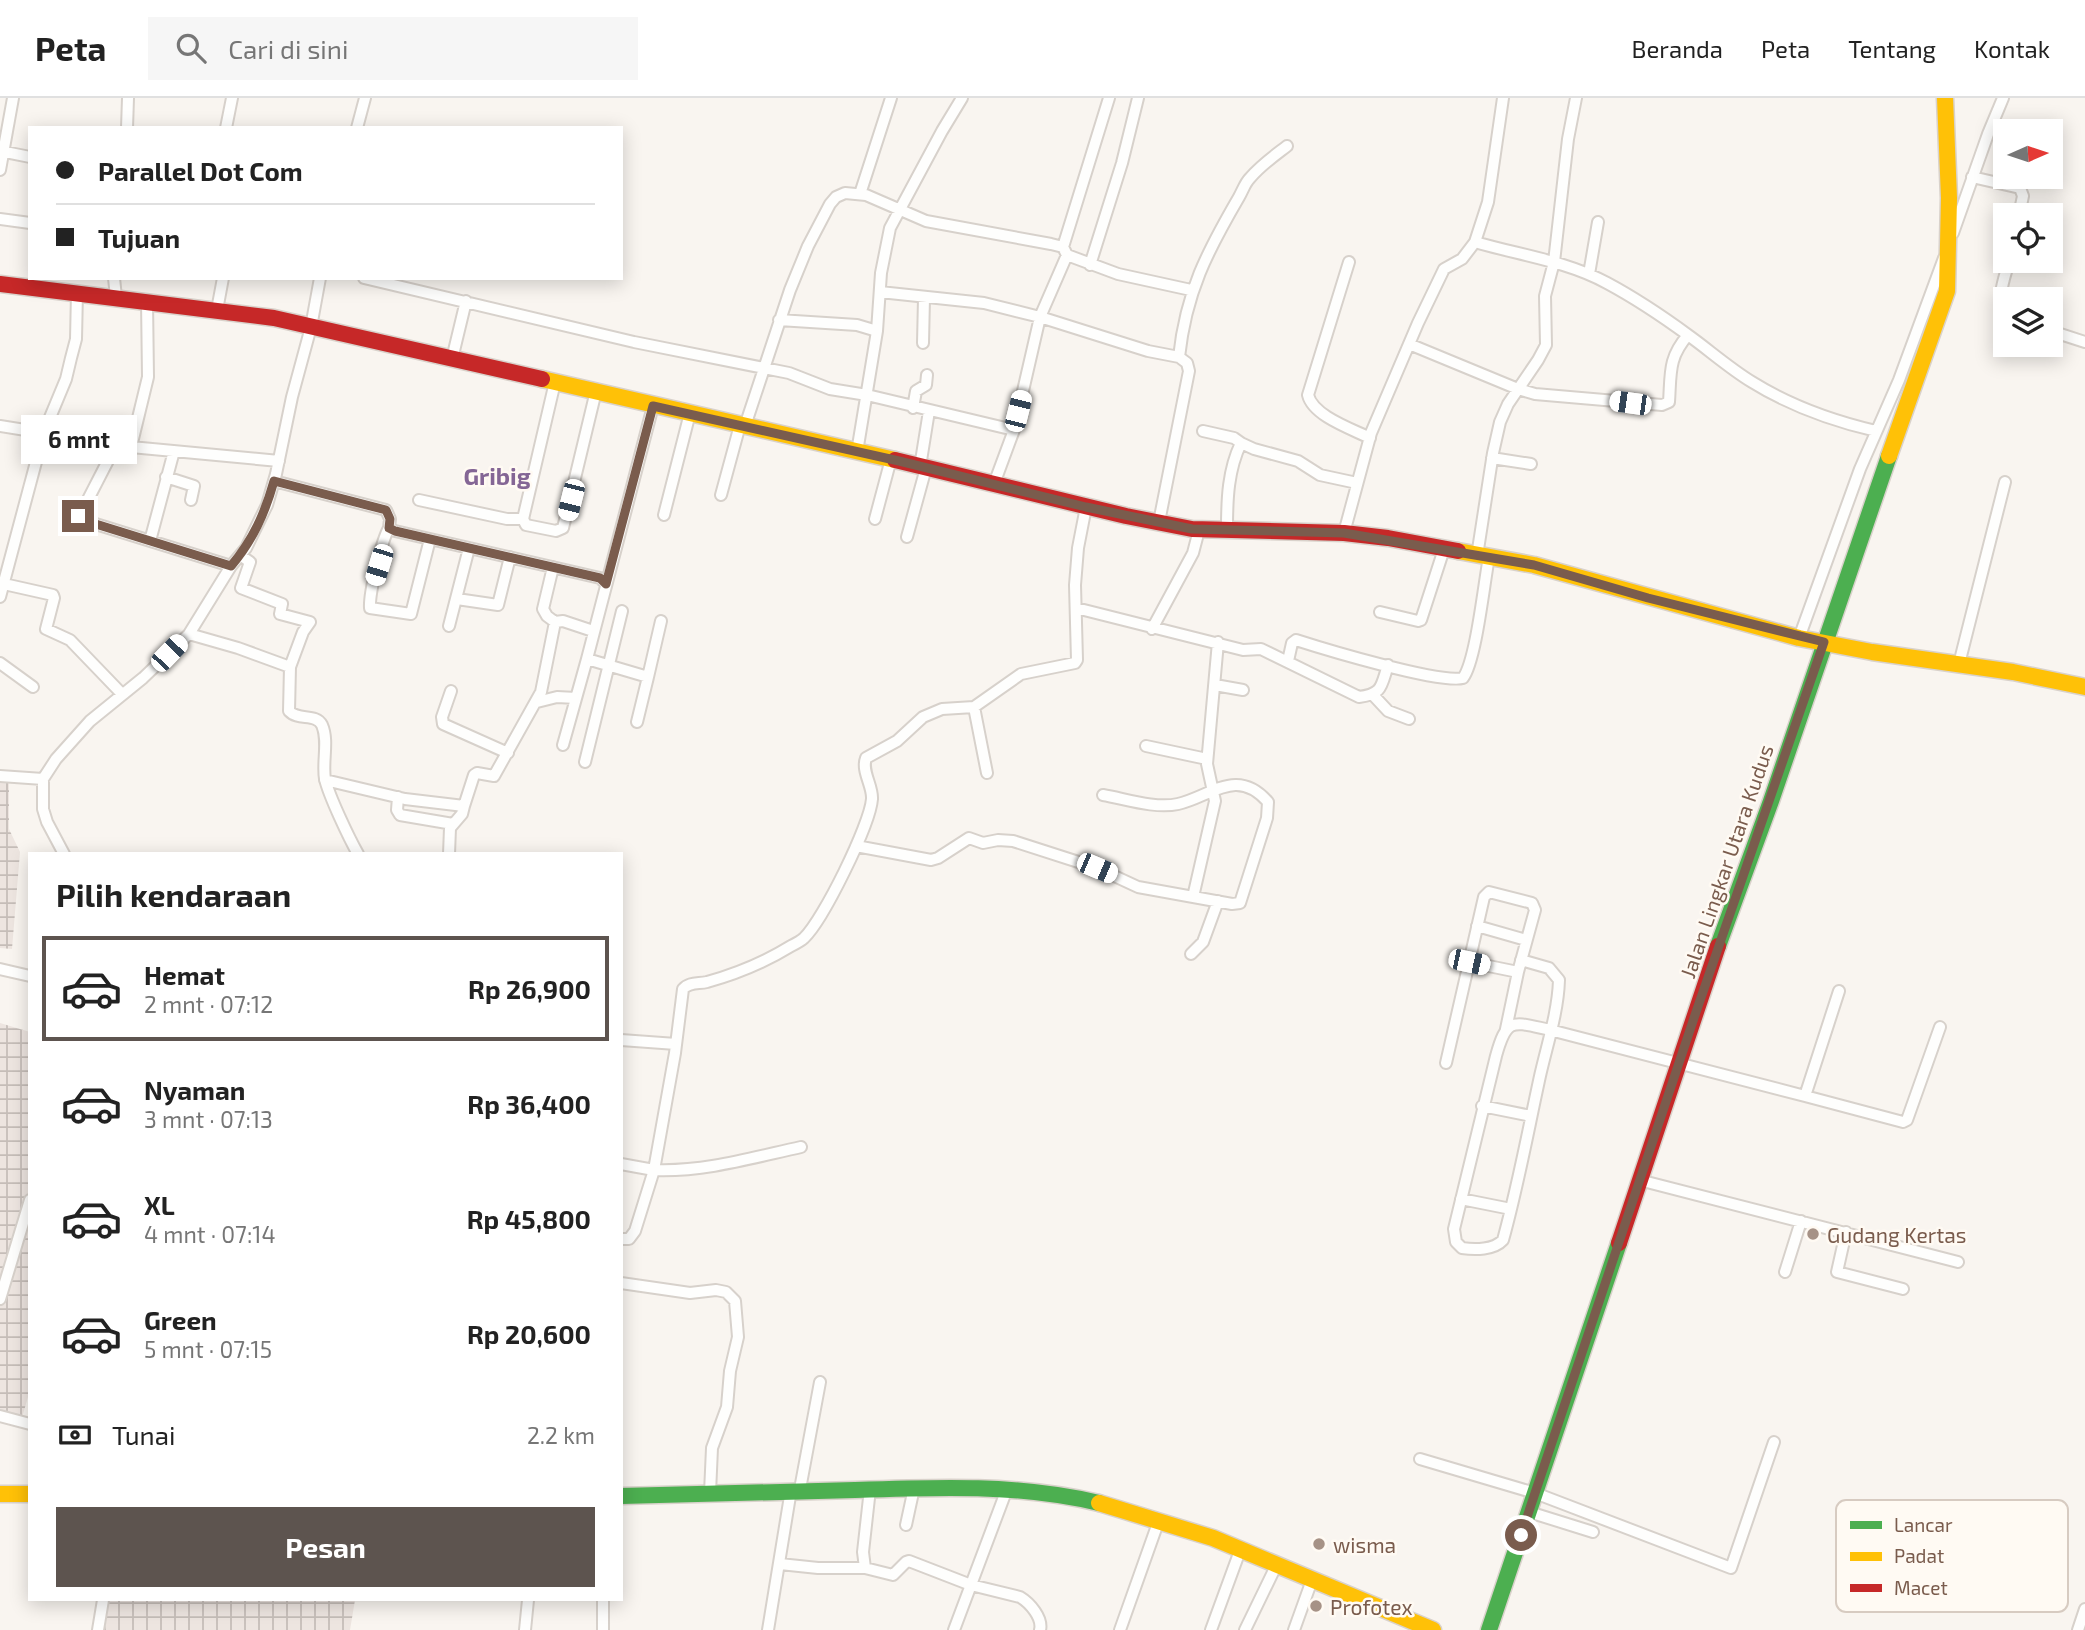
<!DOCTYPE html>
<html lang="id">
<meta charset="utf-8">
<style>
body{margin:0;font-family:"Exo 2",sans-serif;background:#f6f6f6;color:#222;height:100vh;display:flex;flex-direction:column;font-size:26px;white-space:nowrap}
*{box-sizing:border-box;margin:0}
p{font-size:23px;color:#767676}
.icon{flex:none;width:38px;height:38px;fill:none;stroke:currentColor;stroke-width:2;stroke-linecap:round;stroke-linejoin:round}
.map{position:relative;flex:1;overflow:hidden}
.panel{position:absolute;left:28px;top:754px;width:595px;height:749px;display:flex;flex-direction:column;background:#fff;border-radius:0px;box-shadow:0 4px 18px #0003}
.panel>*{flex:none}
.hud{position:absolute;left:28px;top:28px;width:595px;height:154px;border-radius:0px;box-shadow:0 4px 18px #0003;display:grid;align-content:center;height:154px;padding:0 28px;background:#fff}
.needle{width:46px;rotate:87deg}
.fabs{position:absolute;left:1993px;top:21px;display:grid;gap:14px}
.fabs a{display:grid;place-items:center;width:70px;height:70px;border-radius:0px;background:#fff;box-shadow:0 4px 18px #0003;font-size:35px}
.end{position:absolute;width:32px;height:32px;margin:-16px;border:9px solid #7a5c4d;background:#fff;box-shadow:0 0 0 4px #fff}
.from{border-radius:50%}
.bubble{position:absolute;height:49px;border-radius:0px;background:#fff;box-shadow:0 4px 18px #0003;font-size:23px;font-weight:700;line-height:49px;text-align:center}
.car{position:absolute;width:21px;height:42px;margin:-21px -10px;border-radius:9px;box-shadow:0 0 5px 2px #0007;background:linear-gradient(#fff 24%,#345 0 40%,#fff 0 76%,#345 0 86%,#fff 0)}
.hud b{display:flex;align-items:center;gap:24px;height:66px;font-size:26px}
.hud b+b{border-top:2px solid #e0e0e0}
.hud i{width:18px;height:18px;background:#222}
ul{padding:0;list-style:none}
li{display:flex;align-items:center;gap:21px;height:105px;margin:0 14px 10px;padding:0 14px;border:4px solid transparent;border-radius:0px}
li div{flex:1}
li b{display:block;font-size:26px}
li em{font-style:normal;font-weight:700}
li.current{border-color:#5d544f}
li>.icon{width:63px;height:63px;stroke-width:1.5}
h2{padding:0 28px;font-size:32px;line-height:84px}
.pay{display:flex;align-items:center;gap:18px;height:77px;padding:0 28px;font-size:26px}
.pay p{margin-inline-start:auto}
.action{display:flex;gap:14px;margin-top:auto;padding:14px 28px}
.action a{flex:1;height:80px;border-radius:0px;background:#5d544f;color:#fff;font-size:28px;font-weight:700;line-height:80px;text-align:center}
header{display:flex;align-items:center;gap:42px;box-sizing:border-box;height:98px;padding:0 35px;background:#fff;border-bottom:2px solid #e0e0e0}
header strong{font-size:33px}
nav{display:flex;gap:38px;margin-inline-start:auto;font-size:24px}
.search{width:490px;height:63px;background:#f6f6f6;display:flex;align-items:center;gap:18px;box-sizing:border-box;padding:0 24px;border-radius:0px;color:#767676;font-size:26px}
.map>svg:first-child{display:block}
</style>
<header>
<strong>Peta</strong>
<div class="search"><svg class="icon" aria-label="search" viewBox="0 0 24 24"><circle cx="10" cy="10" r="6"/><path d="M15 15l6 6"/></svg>Cari di sini</div>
<nav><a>Beranda</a><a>Peta</a><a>Tentang</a><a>Kontak</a></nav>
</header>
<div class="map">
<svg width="2085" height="1532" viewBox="0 0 2085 1532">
<defs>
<pattern id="industrial-grid" width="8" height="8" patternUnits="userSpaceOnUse" patternTransform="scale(1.75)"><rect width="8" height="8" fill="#ede5e0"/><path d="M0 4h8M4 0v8" fill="none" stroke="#c5bdb8"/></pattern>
</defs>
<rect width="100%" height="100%" fill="#f9f5f0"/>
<path fill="url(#industrial-grid)" d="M0 684H9V731L20 754 12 851 0 850Z
M0 925 30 934V1292L21 1323 0 1317Z
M109 1502H355L350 1532H105Z"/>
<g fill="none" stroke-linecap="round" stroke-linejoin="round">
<defs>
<path id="street" d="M127 30 128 0
M226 30 232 0
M357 30 365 0
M0 53 30 59
M0 72 13 0
M1972 79 2020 90 2023 98 2019 117
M860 96 891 0
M0 121 30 125
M1953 135 1988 36 2003 0
M1475 144C1519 157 1567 163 1607 185 1635 200 1662 218 1688 237 1709 252 1729 270 1752 284 1789 307 1833 323 1876 333
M1063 149 1109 0
M1067 157 1118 176 1191 192
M1349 164 1308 297C1313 318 1352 331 1370 340
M1090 167 1122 65 1138 0
M1589 176 1598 124
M114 180 116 199
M364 180 634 244 789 275 830 291 867 297 1014 332
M880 194 984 205 1040 219 1148 253 1179 259 1187 265 1189 273 1159 424
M217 212 223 180
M2006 218C1994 205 2005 179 2009 163
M779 222 857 227 877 233
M2051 233 2085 244
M923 245 924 200
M1409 246 1518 291 1535 296 1662 307 1669 304C1671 275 1668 260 1688 237
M1179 259C1186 194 1207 154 1239 99 1243 92 1245 85 1250 80 1261 67 1274 58 1287 48
M452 261 466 203
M555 284 523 421 526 427 556 433 563 430 596 293
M913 310 916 293 926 287 927 277
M0 328 131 349 279 363
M745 328 790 192 808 148 830 106 836 99 845 95 866 97 926 123 1051 146 1063 149 1067 157 1040 219 1014 332 994 386
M1203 333 1234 340 1241 345
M116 347 79 419 86 423 231 468
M131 349 148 279 147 203
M857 354 877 233 881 175 890 130 942 33 962 0
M1492 360 1531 366
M920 369 929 313
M166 379 194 388 191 402
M274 383 386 412 390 421 389 430 395 433 600 480 606 486
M721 397 740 327
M419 402 507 421H523
M664 417 690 315
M875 421 891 361
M389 430C381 444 369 496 370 510L411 516 430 441
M1227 430C1227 401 1228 372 1241 345L1254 351 1298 363 1320 377 1357 385
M1344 435 1371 335 1418 225 1444 171 1462 161 1475 144 1488 104 1503 0
M907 439 926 370
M150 443 174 353
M240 457 250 464 241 490 282 506 280 516 310 524 303 534 290 569
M1477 458 1493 355 1500 324 1508 306 1538 262 1546 247 1545 198 1554 164 1568 41 1576 0
M553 469 543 511 547 518 555 524
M4 486 53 497 54 500 46 531 70 542 122 596
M0 499 44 334 66 281 71 260 76 241 77 194
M457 501 498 507 510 459
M1076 510 1243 552 1261 551 1359 599C1383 596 1381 588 1388 567
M1380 514 1418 523 1421 522 1444 451
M449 528 469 450
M1152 531 1193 455 1199 432
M189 536 238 550 290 569 289 613C298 623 316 615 322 627 329 643 322 664 325 681 329 698 349 740 358 756
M1799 540 1860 371 1899 282 1944 160
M1288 563 1292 545 1296 542C1324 551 1440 586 1463 580 1476 563 1484 485 1489 459
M0 565 33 589
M1959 566 2005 384
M648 579 661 523
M1215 587 1243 592
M451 593 442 619 443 626 508 655
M1373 597 1388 613 1409 621
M537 604 557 599 576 600
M974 609 987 675
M637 624 648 579 587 561 653 308
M563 647 587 561
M1146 648 1207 661
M585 664 622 513
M0 678 43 681
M325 682 405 701 464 708 474 677 477 675 494 678 541 594 555 524 563 523 593 533
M398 699 397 712 400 717 453 726
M856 748 931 762 938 760 969 740 983 745 998 742 1013 743 1097 770 1138 789 1232 806 1240 805 1267 720 1268 704C1237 668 1210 699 1178 706 1155 711 1126 701 1103 697
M64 756 47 724 43 711V681L56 661 90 623 143 580 189 536 231 468 246 450 267 407 276 376 292 299 311 229 320 180
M449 756 450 730 462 716 464 708
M1193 799 1215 703 1207 666 1218 544
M1477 828 1526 842
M1191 856 1203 844 1218 803
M1521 862 1549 870 1559 882C1558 914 1547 947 1540 978 1528 1033 1518 1088 1503 1142 1494 1152 1475 1152 1462 1150L1456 1144 1454 1131 1496 958C1507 918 1513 924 1550 932L1805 998 1839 893
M1469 864 1518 874
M0 871 30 878
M621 942 676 946
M1446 965 1484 799 1489 794 1532 805 1535 812 1518 874 1506 931
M1805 998 1903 1024 1907 1022 1940 929
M1482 1008 1531 1018
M621 1066 654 1072 675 955 683 891C689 884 698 886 707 884 736 876 765 864 791 848 795 846 801 843 804 840 823 822 870 727 872 701 873 688 861 673 866 660L897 643 923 619 942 611 974 609 1021 576 1075 565 1077 562 1075 487 1078 450 1086 409
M1639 1082 1958 1164
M1461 1101 1511 1111
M1846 1134 1837 1174 1903 1191
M621 1141H629L635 1133 654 1072C704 1074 751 1060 801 1049
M1785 1174 1801 1123
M621 1185 690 1195 716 1192 726 1194 735 1203 738 1239 730 1273 727 1309 712 1350 710 1395
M0 1201 30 1102
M0 1318 30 1326
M1420 1361 1535 1395 1731 1470 1774 1344
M800 1391 820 1284
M870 1391 863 1454 865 1470 893 1477 906 1464 909 1463 971 1487 1020 1499C1030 1505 1043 1520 1040 1532
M1529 1414 1593 1434
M906 1427 914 1390
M780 1466 818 1470H865
M98 1532 103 1502
M525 1532 528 1502
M603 1532V1502
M768 1532 791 1392
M954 1532 1007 1391
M1120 1532 1159 1422
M1211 1532 1241 1450
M1245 1532 1277 1466
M1294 1532 1312 1482
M2078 1532 2085 1511"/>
<path id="fast" d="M1718 848 1771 703 1889 358
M621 1398C699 1396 777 1394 855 1392 937 1389 1020 1386 1099 1405
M1489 1532 1619 1145"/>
<path id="slow" d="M542 281 895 362
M1889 358 1947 193 1949 100 1945 0
M1458 453 1534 467 1799 540 1872 554 2013 574 2085 589
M0 1396H30
M1099 1405 1213 1440 1433 1532"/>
<path id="jam" d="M0 186 274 220 542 281
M895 362 1126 418 1192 431 1344 435 1388 440 1458 453
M1619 1145 1718 848"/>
</defs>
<use href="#street" stroke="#d7d1cb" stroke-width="14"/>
<use href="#fast" stroke="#d9d2cb" stroke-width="19"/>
<use href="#slow" stroke="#d9d2cb" stroke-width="19"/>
<use href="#jam" stroke="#d9d2cb" stroke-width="19"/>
<use href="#street" stroke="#fefefd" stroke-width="10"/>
<use href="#fast" stroke="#4caf50" stroke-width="16"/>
<use href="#slow" stroke="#ffc107" stroke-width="16"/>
<use href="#jam" stroke="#c62828" stroke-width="16"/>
</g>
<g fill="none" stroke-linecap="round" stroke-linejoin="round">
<path stroke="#7a5c4d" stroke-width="9" d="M78 418 86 423 231 468C253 442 265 415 274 383L386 412 390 421 389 430 395 433 600 480 606 486 653 308 899 363 1086 409 1192 431 1344 435 1534 467 1648 500 1824 544 1695 917 1521 1437"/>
</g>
<g fill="#a69286" stroke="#fffaf3" stroke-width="2.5">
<circle cx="1813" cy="1136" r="7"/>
<circle cx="1319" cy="1446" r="7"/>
<circle cx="1316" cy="1508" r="7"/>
</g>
<g text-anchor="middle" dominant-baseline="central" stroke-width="5" stroke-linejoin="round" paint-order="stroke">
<g font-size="21" fill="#7a5c4d" stroke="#fffaf3">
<text transform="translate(1726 763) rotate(-71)">Jalan Lingkar Utara Kudus</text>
</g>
<g font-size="21" fill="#7a5c4d" stroke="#fffaf3" text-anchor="start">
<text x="1827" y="1136">Gudang Kertas</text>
<text x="1333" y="1446">wisma</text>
<text x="1330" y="1508">Profotex</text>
</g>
<g font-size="24" font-weight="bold" fill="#846695" stroke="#fffaf3">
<text x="497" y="377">Gribig</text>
</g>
</g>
<rect x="1836" y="1402" width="232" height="112" rx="10" fill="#fffaf3" stroke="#d7cbc1" stroke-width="2"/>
<rect x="1850" y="1423" width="32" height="8" fill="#4caf50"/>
<rect x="1850" y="1454" width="32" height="9" fill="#ffc107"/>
<rect x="1850" y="1486" width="32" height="8" fill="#c62828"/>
<g font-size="19" fill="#7a5c4d">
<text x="1894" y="1434">Lancar</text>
<text x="1894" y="1465">Padat</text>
<text x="1894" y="1497">Macet</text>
</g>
</svg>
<div class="fabs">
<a><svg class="needle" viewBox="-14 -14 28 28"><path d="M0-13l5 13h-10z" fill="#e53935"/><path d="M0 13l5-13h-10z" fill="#767676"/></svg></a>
<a><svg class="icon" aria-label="locate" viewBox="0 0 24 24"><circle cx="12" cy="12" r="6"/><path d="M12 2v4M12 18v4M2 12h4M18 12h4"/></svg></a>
<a><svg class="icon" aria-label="layers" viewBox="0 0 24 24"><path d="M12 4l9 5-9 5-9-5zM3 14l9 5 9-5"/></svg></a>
</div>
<i class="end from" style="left:1521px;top:1437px"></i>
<i class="end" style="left:78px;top:418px"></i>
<div class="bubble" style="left:21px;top:317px;width:116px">6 mnt</div>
<i class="car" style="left:1630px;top:305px;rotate:278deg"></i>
<i class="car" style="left:1018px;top:313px;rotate:14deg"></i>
<i class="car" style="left:571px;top:402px;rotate:194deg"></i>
<i class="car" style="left:379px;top:467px;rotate:197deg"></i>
<i class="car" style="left:169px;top:555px;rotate:44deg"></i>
<i class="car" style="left:1097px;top:770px;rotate:113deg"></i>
<i class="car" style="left:1469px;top:864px;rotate:102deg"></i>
<div class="hud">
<b><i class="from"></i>Parallel Dot Com</b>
<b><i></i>Tujuan</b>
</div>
<section class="panel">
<h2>Pilih kendaraan</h2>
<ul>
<li class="current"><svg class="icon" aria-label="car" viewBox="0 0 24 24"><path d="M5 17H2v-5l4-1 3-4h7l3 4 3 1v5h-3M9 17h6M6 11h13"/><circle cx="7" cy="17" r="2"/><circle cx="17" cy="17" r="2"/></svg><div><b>Hemat</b><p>2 mnt · 07:12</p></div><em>Rp 26,900</em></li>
<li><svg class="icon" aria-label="car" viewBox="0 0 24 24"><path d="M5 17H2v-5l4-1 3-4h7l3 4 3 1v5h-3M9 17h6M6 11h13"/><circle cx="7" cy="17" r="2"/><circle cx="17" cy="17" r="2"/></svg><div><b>Nyaman</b><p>3 mnt · 07:13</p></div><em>Rp 36,400</em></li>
<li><svg class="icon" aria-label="car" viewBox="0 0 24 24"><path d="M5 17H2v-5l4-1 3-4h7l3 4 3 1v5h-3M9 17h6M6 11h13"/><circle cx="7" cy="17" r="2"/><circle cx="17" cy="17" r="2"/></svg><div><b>XL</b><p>4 mnt · 07:14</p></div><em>Rp 45,800</em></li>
<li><svg class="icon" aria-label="car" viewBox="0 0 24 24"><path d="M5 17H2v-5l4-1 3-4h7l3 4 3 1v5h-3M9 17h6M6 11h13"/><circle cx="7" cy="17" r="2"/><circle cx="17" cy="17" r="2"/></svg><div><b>Green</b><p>5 mnt · 07:15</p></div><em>Rp 20,600</em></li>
</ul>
<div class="pay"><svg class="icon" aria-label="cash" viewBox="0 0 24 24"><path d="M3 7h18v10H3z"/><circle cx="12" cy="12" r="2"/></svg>Tunai<p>2.2 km</p></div>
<div class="action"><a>Pesan</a></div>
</section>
</div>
